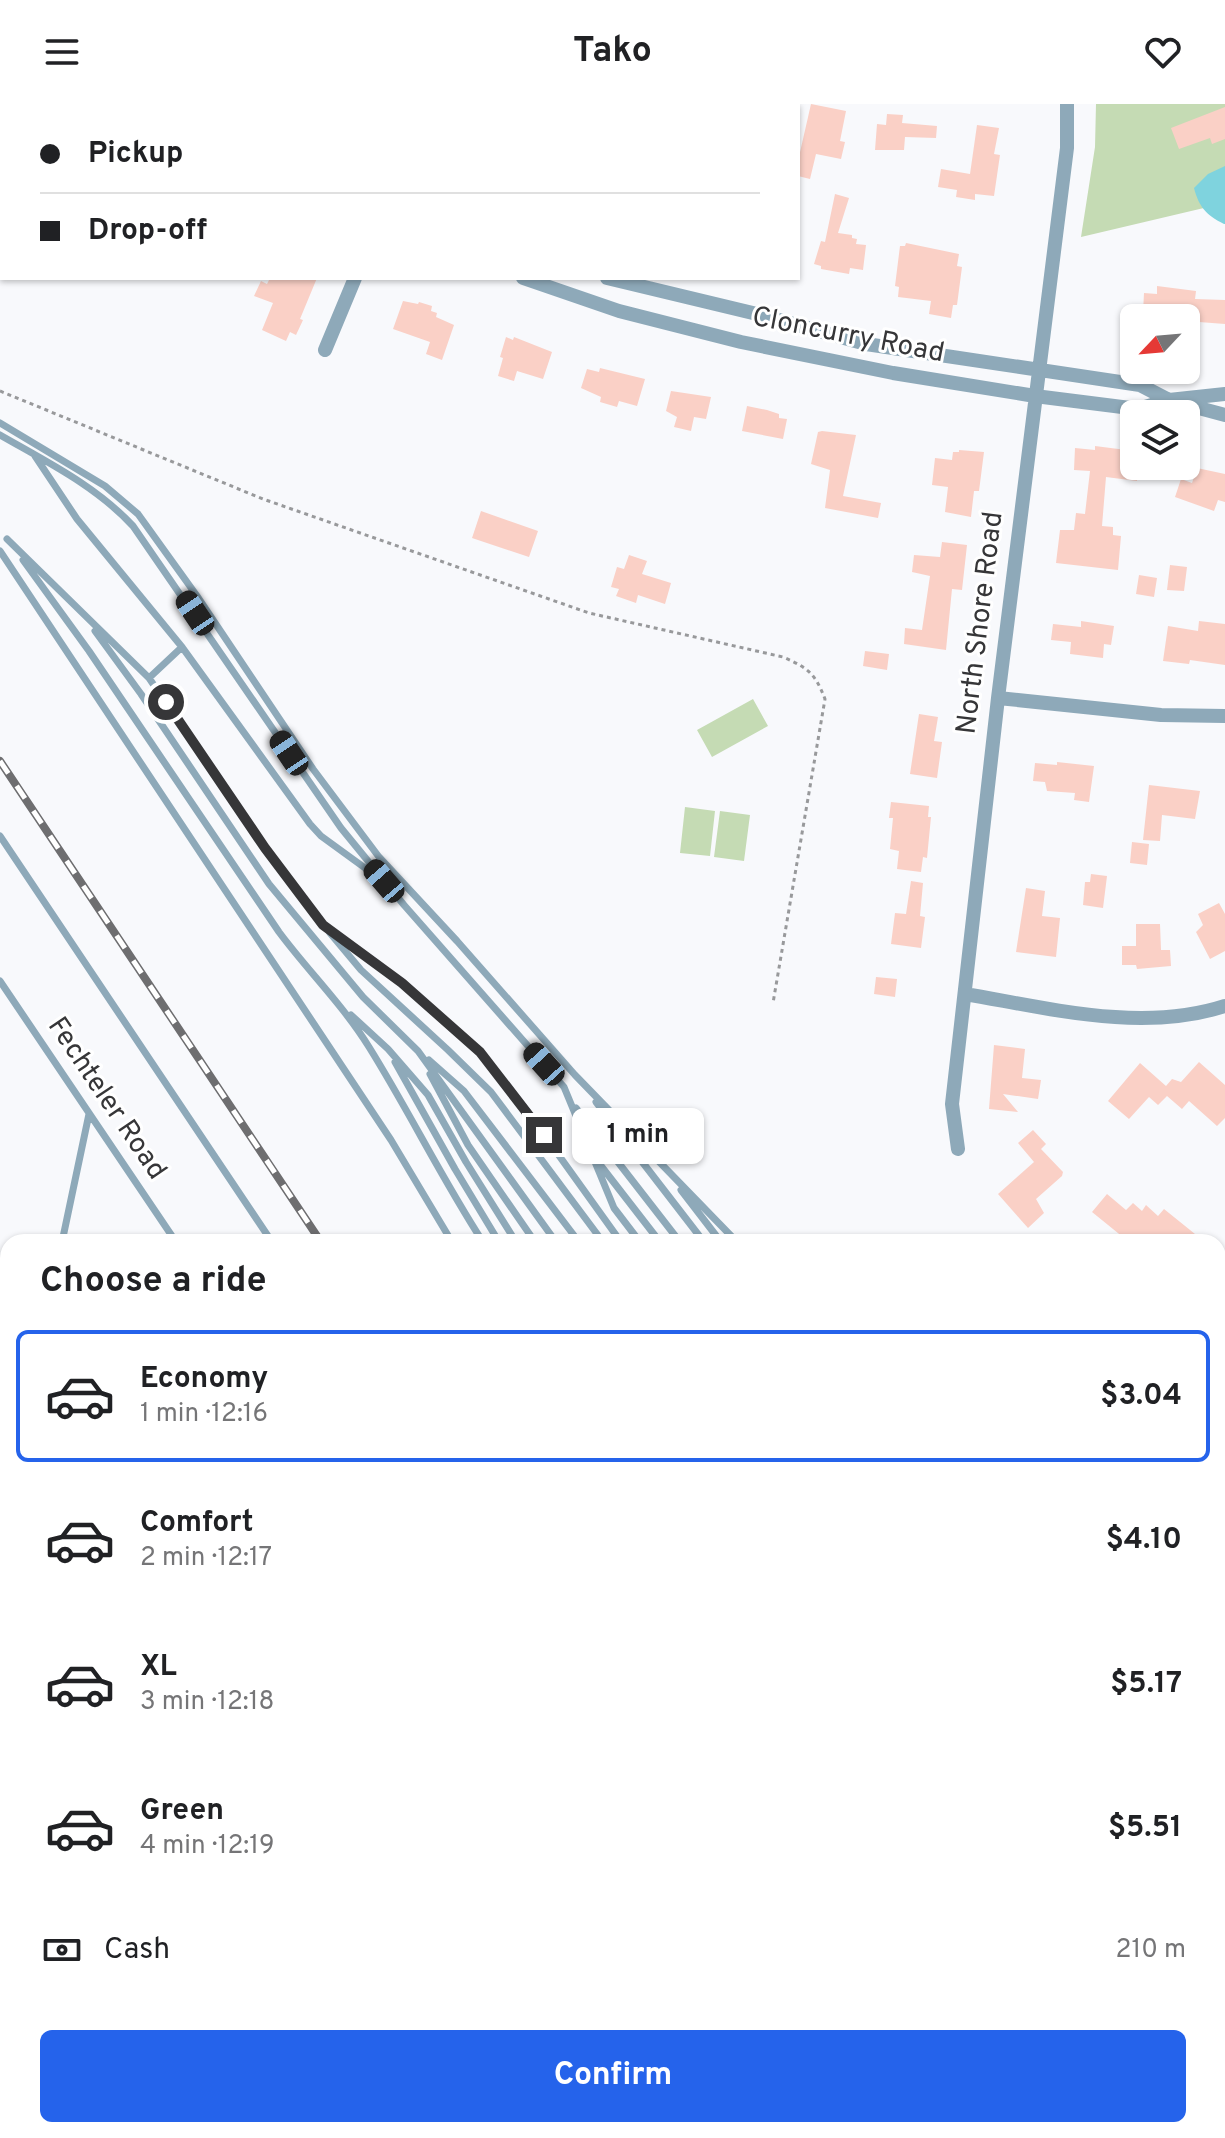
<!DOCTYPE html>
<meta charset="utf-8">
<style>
body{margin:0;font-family:Overpass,sans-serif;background:#f6f6f6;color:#202124;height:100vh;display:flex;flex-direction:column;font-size:30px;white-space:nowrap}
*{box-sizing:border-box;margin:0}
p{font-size:26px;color:#757577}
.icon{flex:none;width:44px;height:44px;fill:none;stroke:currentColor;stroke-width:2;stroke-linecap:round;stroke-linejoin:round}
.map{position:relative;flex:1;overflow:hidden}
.side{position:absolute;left:0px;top:1130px;width:1226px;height:904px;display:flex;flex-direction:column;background:#fff;border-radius:24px 24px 0 0;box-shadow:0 2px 6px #0004}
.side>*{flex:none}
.guide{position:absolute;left:0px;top:0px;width:800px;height:176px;box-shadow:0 2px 6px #0004;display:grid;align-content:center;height:176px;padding:0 40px;background:#fff}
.needle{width:52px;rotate:244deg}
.controls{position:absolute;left:1120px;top:200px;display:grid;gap:16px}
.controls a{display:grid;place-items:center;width:80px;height:80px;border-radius:12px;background:#fff;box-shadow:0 2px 6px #0004;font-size:40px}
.end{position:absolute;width:36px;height:36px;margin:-18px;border:10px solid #363638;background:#fff;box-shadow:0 0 0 4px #fff}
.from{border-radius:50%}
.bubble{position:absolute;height:56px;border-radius:12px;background:#fff;box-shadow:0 2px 6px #0004;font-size:26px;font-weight:700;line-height:56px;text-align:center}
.car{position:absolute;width:24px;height:48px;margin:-24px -12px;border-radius:10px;box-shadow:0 0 6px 2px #0007;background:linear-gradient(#222 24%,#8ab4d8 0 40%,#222 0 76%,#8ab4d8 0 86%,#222 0)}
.guide b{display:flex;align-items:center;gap:28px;height:76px;font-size:30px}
.guide b+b{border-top:2px solid #e0e0e0}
.guide i{width:20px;height:20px;background:#202124}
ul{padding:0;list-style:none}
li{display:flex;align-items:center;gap:24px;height:132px;margin:0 16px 12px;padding:0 24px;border:4px solid transparent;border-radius:12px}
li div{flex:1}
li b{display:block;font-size:30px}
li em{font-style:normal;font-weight:700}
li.current{border-color:#2563eb}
li>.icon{width:72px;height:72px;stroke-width:1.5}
h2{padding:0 40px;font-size:36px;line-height:96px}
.pay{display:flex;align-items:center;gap:20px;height:88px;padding:0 40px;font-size:30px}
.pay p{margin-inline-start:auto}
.cta{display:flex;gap:16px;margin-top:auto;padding:16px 40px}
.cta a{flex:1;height:92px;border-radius:12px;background:#2563eb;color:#fff;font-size:32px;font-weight:700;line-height:92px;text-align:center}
header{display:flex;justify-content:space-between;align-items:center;height:104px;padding:0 40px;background:#fff;font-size:36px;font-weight:700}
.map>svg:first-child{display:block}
</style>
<header><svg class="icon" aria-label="menu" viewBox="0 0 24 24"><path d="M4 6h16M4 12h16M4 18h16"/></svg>Tako<svg class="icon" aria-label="heart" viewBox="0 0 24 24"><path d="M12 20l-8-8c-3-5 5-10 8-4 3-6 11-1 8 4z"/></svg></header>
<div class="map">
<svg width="1225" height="2034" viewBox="0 0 1225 2034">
<rect width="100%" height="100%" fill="#f8f9fc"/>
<path fill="#c5dbb4" d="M1096 0H1225V99L1081 133 1095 43Z
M753 595 768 622 712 653 697 626Z
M685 703 715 707 710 752 680 749Z
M720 707 750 711 744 757 714 753Z"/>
<path fill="#7fd3de" d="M1225 62V120H1224C1206 111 1199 103 1194 84L1208 70Z"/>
<path fill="#fad0c6" d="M811 0 846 7 840 37 845 38 841 55 816 50 810 75 798 72V57Z
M1225 3V35L1212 40 1210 34 1179 45 1171 24Z
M887 10 903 11 902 19 937 22 936 34 905 33 904 46H875L877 20 886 21Z
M977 21 999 24 994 50 1000 51 994 92 975 90V96L956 93 957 86 938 83 941 65 970 70Z
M835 90 849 94 838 129 852 131V134L857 135 856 140 866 141 863 166 850 164 849 170 821 165V162L814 160 821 137 825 138Z
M906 139 959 150 957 162 962 163 957 201H953L951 214 929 210 931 197 898 193 899 183 895 182 900 142H905Z
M270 174H317L300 215 303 216 296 231 290 228 286 237 262 226 273 199 254 192 261 177 267 180Z
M1157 182 1196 187 1195 195 1225 196V220L1186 217V214H1155L1156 210 1143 209 1144 189 1157 190Z
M403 197 418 200 419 198 432 202 431 207 437 209 436 213 454 221 442 256 426 250 430 238 393 225Z
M506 233 513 236 514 233 552 248 543 275 517 267 514 277 498 272 503 254 500 253Z
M600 264 645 275 637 302 619 297 617 303 600 298 601 293 581 284 587 265 599 268Z
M671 287 711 293 706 315 694 313 691 327 674 323 677 313 666 307Z
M747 302 767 306 779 310V314L787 315 783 335 742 327Z
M822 327 856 331 843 392 881 399 878 414 825 404 830 366 811 360 818 328Z
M1095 342 1134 347V362H1138L1137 377 1106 373 1102 422 1113 423V431L1121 432 1118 466 1056 459 1060 426H1074L1076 409 1085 410 1090 367 1074 366 1075 344 1095 346Z
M959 346 984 348 979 387H974L971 413 945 408 948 383 932 381 935 354 952 356 953 348H959Z
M1197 364 1225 370V398L1218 396 1214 407 1175 393 1181 375 1192 379Z
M481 407 538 427 529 453 472 434Z
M942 438 967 441 962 486 952 485 946 546 904 540 905 524 922 526 930 472 912 468 914 451 940 453Z
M629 451 647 457 642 470 671 479 665 500 638 491 636 499 616 492 619 485 611 483 617 463 624 465Z
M1170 461 1187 463 1184 487 1167 486Z
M1139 471 1157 474 1154 493 1136 490Z
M1081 517 1114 522 1111 541 1104 540 1103 554 1070 550 1071 538 1051 536 1053 520 1081 523Z
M1199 517 1225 520V561L1190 556 1189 560 1163 557 1168 522 1198 527Z
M865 547 889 550 887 566 863 562Z
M919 610 938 613 934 637 942 638 937 674 910 670Z
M1057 658 1094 662 1089 698 1074 696 1075 689 1047 687 1045 678 1033 677 1035 659 1057 661Z
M1149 681 1200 687 1195 715 1162 711 1160 737 1143 736Z
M891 698 929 702 928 713H931L927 754 923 753 921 768 897 765 899 747 890 745 893 714H889Z
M1132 738 1149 740 1147 761 1130 759Z
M1091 770 1107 772 1103 804 1083 801 1085 778H1090Z
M911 777 923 779 920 812 925 813 921 844 891 840 895 809 906 810Z
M1026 784 1045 787 1042 812 1060 814 1056 853 1016 848Z
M1219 799 1225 810V847L1210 855 1196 828 1203 821 1198 810Z
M1136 820H1160L1161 846H1170L1171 862 1137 865 1136 861H1122V842H1136Z
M876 873 897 875 895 893 874 890Z
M994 941 1025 945 1022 974 1041 976 1038 995 1003 990 1018 1008 989 1005Z
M1199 958 1225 981V1014L1217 1022 1189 997 1182 1005 1167 992 1158 1001 1149 993 1129 1015 1108 997 1140 959 1166 982 1172 975 1181 978Z
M1033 1026 1046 1040 1041 1045 1063 1068 1062 1072 1036 1095 1044 1109 1028 1124 998 1090 1034 1058 1018 1039Z
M1107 1090 1126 1106 1133 1099 1142 1107 1146 1101 1158 1112 1164 1105 1195 1130 1189 1138H1129L1092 1108Z"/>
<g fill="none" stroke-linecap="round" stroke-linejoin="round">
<path stroke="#98999b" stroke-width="3" stroke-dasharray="4 4" stroke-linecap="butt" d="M0 287 263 395 589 509 783 553C808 564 815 569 825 595L773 899"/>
<path stroke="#8ea9b9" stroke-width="7" d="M0 319 105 382 138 410 197 492 313 665 379 753 457 837 575 971 737 1138
M0 331C47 358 96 382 133 422L341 724 404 801 564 983 614 1104 640 1138
M35 352 77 415 182 543 310 720 321 732 376 772
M7 435 149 574 265 744 323 821 402 879 480 948 527 1007 621 1138
M0 447 391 1036 452 1138
M23 456 89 547 279 828C308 867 343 901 369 943 409 1007 442 1075 483 1138
M95 527 141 590 269 780 363 893 418 947 556 1138
M149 574 182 543
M0 732 272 1138
M330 829 361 866 448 946 491 988 603 1138
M0 877 176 1138
M351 911 388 945 428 991 466 1058 516 1138
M429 956 464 987 579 1138
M395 958 455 1065 499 1138
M430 970 468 1041 535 1138
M596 998 704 1138
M576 1004 680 1138
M598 1058 660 1138
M681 1086 721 1138
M62 1138 89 1010
M0 1475 8 1431
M1218 1551 1225 1553
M1218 1568 1225 1570
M1218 1587 1225 1589
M1218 1629H1225
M1218 1659 1225 1660
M1218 1812 1225 1815
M1218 1825H1225
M1099 2026 1104 2034
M30 2034 32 2026
M165 2034 166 2026
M300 2034 301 2026
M627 2034 632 2026
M703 2034 707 2026
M768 2034 772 2026
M803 2034 806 2026"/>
<path stroke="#8ea9b9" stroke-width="14" d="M94 0 99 2
M172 0 177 2
M429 2 430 0
M523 174 619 207 741 238 893 269 1035 292 1138 305 1169 296 1225 290
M607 174 757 210 866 240 1140 281 1169 296 1225 311
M325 246 355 174
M998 594 1161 611 1225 612
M965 890C1048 904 1142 929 1225 902
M958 1045 952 1000 998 594 1067 44V0"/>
<defs>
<path id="rail" d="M0 657 321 1138
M652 2034 656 2026"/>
</defs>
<use href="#rail" stroke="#6e6e70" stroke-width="8"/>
<use href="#rail" stroke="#fff" stroke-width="5" stroke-dasharray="15" stroke-linecap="butt"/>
</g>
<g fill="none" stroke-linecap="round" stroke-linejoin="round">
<path stroke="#363638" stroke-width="10" d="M166 598 265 744 323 821 402 879 480 948 544 1031"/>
</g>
<g text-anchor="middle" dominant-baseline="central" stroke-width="6" stroke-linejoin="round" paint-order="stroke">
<g font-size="28" fill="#363638" stroke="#fff">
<text transform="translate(848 232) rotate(11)">Cloncurry Road</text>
<text transform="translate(981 519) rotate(-83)">North Shore Road</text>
<text transform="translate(106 995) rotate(56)">Fechteler Road</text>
</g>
</g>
</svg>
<div class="controls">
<a><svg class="needle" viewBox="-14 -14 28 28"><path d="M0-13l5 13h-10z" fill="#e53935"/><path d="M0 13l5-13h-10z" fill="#757577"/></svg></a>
<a><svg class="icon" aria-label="layers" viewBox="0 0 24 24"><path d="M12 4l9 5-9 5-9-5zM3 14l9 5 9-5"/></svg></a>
</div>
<i class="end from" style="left:166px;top:598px"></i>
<i class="end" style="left:544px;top:1031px"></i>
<div class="bubble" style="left:572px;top:1004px;width:132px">1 min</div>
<i class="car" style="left:195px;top:509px;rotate:326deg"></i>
<i class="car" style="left:289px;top:649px;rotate:326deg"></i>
<i class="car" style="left:384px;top:777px;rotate:319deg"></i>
<i class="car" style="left:544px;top:960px;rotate:318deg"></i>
<div class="guide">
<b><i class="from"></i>Pickup</b>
<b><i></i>Drop-off</b>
</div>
<section class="side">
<h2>Choose a ride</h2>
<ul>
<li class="current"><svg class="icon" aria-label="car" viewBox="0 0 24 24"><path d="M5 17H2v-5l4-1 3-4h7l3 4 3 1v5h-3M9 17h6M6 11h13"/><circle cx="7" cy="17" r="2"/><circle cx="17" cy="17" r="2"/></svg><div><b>Economy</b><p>1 min · 12:16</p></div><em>$3.04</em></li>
<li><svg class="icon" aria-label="car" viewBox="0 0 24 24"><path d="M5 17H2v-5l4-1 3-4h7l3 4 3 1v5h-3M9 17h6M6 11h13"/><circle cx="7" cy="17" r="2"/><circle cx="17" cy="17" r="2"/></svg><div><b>Comfort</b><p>2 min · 12:17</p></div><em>$4.10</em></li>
<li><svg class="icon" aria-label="car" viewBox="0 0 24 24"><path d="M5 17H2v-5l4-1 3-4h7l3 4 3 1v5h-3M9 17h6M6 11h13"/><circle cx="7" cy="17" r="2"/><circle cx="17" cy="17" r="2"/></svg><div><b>XL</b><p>3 min · 12:18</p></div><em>$5.17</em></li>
<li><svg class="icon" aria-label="car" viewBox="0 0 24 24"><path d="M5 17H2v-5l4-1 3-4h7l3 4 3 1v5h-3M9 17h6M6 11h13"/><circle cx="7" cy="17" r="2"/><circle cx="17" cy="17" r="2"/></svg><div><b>Green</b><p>4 min · 12:19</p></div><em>$5.51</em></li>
</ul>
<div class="pay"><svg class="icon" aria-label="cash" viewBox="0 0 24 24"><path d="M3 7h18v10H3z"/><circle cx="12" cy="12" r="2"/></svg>Cash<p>210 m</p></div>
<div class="cta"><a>Confirm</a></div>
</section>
</div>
